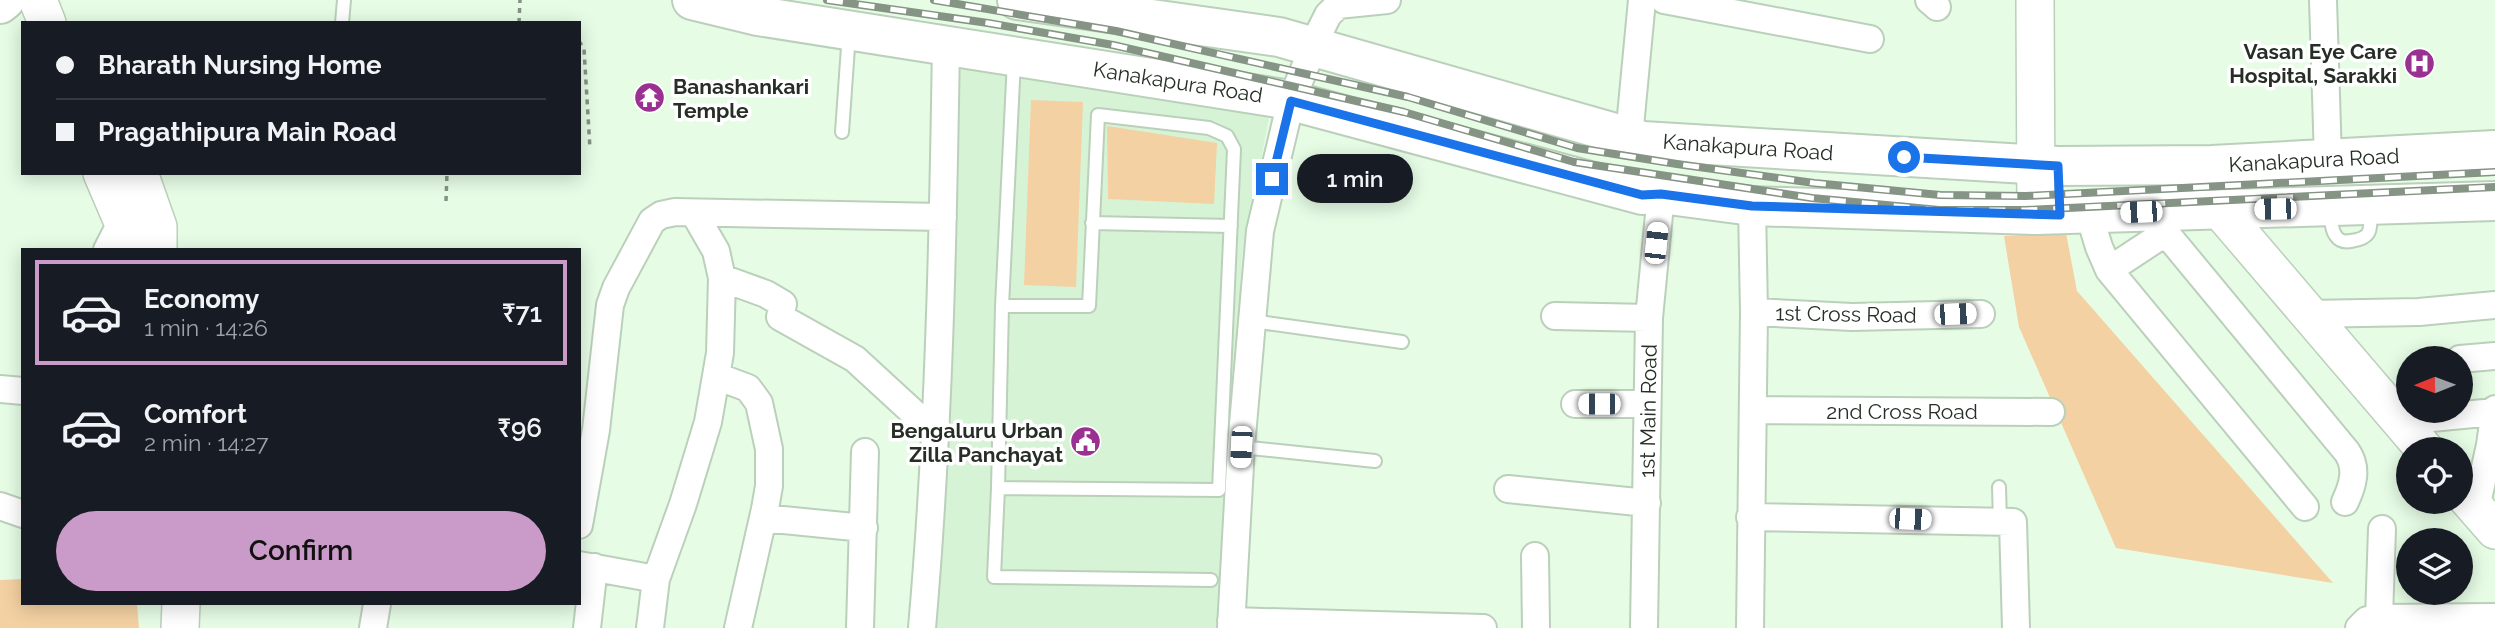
<!DOCTYPE html>
<meta charset="utf-8">
<style>
body{margin:0;font-family:Raleway,sans-serif;background:#242831;color:#f1f3f6;height:100vh;display:flex;flex-direction:column;font-size:26px;white-space:nowrap}
*{box-sizing:border-box;margin:0}
p{font-size:23px;color:#9ea1a6}
.icon{flex:none;width:38px;height:38px;fill:none;stroke:currentColor;stroke-width:2;stroke-linecap:round;stroke-linejoin:round}
.map{position:relative;flex:1;overflow:hidden}
.details{position:absolute;left:21px;top:248px;width:560px;height:357px;display:flex;flex-direction:column;background:#171b24;border-radius:0px;box-shadow:0 4px 18px #0003}
.details>*{flex:none}
.top-card{position:absolute;left:21px;top:21px;width:560px;height:154px;border-radius:0px;box-shadow:0 4px 18px #0003;display:grid;align-content:center;height:154px;padding:0 35px;background:#171b24}
.needle{width:46px;rotate:269deg}
.tools{position:absolute;left:2396px;top:346px;display:grid;gap:14px}
.tools a{display:grid;place-items:center;width:77px;height:77px;border-radius:50%;background:#171b24;box-shadow:0 4px 18px #0003;font-size:35px}
.end{position:absolute;width:32px;height:32px;margin:-16px;border:9px solid #1a73e8;background:#fff;box-shadow:0 0 0 4px #fff}
.from{border-radius:50%}
.bubble{position:absolute;height:49px;border-radius:24px;background:#171b24;box-shadow:0 4px 18px #0003;font-size:23px;font-weight:600;line-height:49px;text-align:center}
.car{position:absolute;width:21px;height:42px;margin:-21px -10px;border-radius:9px;box-shadow:0 0 5px 2px #0007;background:linear-gradient(#fff 24%,#345 0 40%,#fff 0 76%,#345 0 86%,#fff 0)}
.top-card b{display:flex;align-items:center;gap:24px;height:66px;font-size:26px}
.top-card b+b{border-top:2px solid #363941}
.top-card i{width:18px;height:18px;background:#f1f3f6}
ul{padding:12px 0 0;list-style:none}
li{display:flex;align-items:center;gap:21px;height:105px;margin:0 14px 10px;padding:0 21px;border:4px solid transparent;border-radius:0px}
li div{flex:1}
li b{display:block;font-size:26px}
li em{font-style:normal;font-weight:600}
li.current{border-color:#ca9bc9}
li>.icon{width:63px;height:63px;stroke-width:1.5}
.primary-button{display:flex;gap:14px;margin-top:auto;padding:14px 35px}
.primary-button a{flex:1;height:80px;border-radius:42px;background:#ca9bc9;color:#111;font-size:28px;font-weight:600;line-height:80px;text-align:center}
.map>svg:first-child{display:block}
</style>
<div class="map">
<svg width="2495" height="628" viewBox="0 0 2495 628">
<rect width="100%" height="100%" fill="#e6fce5"/>
<path fill="#d7f3d6" d="M954 54 1271 108 1242 256 1222 628H933Z"/>
<path fill="#f3d1a2" d="M1031 100 1083 102 1076 287 1024 285Z
M1107 126 1217 143 1214 204 1108 199Z
M2066 233 2077 291 2333 583 2116 548 2019 327 2004 236Z
M23 579V604H137L139 628H0V580Z"/>
<g fill="none" stroke-linecap="round" stroke-linejoin="round">
<defs>
<path id="lane" d="M342 23 344 0
M842 132 849 33
M2330 209C2331 217 2331 230 2336 236 2340 242 2345 242 2351 241 2374 238 2370 228 2370 209
M1092 223 1231 226
M1002 306H1089L1098 115 1209 128 1227 136 1234 149 1219 490 998 488 1002 306 1014 60
M1252 321 1402 342
M1241 447 1375 461
M1999 487 2000 522
M998 488 994 577 1211 580"/>
<path id="street" d="M1664 0 1870 39
M1929 0 1937 7
M2323 0 2328 159
M1629 137 1642 0
M2089 214 2099 247 2109 270 2305 507
M107 250 123 219
M2109 270 2159 237 2170 238 2347 452C2358 468 2353 485 2345 502
M722 278 766 294 783 304 780 317 855 359 917 416 936 424
M1754 312 1852 317 1981 314
M2307 314 2419 312 2495 305
M1555 316 1649 318
M2460 359 2495 356
M716 376 748 388 759 403 769 449V486L765 509 738 628
M0 389 23 391
M1575 404H1647
M1753 410 2051 412
M2400 421 2495 412
M1508 489 1647 503
M0 506 23 514
M2476 508 2490 445 2495 409
M1750 517 2013 522 2016 628
M763 518 864 528
M579 525 596 430 610 305 616 288 652 221 661 215 675 212 943 217
M1535 556 1536 628
M579 565 656 579
M2379 618 2382 529
M1231 621 1483 628
M373 628 377 604
M587 628 594 567
M650 628 656 579 683 504 708 422 720 353 722 278 716 251 694 213
M860 628 865 452
M922 628C939 434 943 239 946 44
M1231 628 1241 447 1260 231 1291 101 1320 31 1328 15 1338 5 1387 0
M1644 628 1649 318 1661 194
M1750 628 1754 312 1752 206
M2359 628 2367 620 2379 618 2495 617"/>
<path id="secondary" d="M38 0 47 23
M2035 0 2036 215
M102 173 135 250
M139 173 158 227V250
M2220 210 2425 450
M2460 490 2495 530
M180 628 181 604"/>
<path id="primary" d="M692 0 758 16 1284 99 1642 195 1661 194 1752 206 2036 215 2495 201
M1017 0 1279 37 1643 141 2058 166 2212 165 2495 150
M0 4 5 0"/>
</defs>
<use href="#lane" stroke="#bbd0ba" stroke-width="16"/>
<use href="#street" stroke="#bbd0ba" stroke-width="30"/>
<use href="#secondary" stroke="#bbd0ba" stroke-width="40"/>
<use href="#primary" stroke="#bbd0ba" stroke-width="42"/>
<path stroke="#849384" stroke-width="3.5" stroke-dasharray="5 5" stroke-linecap="butt" d="M519 23 520 0
M579 41 584 49 590 149
M446 201 447 173"/>
<use href="#lane" stroke="#fff" stroke-width="12"/>
<use href="#street" stroke="#fff" stroke-width="26"/>
<use href="#secondary" stroke="#fff" stroke-width="37"/>
<use href="#primary" stroke="#fff" stroke-width="38"/>
<defs>
<path id="rail" d="M827 0 988 23 1113 45 1404 112 1574 162 1812 198 1939 210H2026L2495 187
M934 0 1116 31 1408 97 1577 148 1677 164 1814 183 1940 195 2026 196 2495 172"/>
</defs>
<use href="#rail" stroke="#859484" stroke-width="8"/>
<use href="#rail" stroke="#fff" stroke-width="5" stroke-dasharray="16" stroke-linecap="butt"/>
</g>
<g fill="none" stroke-linecap="round" stroke-linejoin="round">
<path stroke="#1a73e8" stroke-width="9" d="M1272 179 1291 101 1642 195 1661 194 1752 206 2060 215 2058 166 1904 157"/>
</g>
<defs>
<symbol id="hospital-disc" viewBox="-11 -11 22 22"><circle r="9.5" fill="#9a3091" stroke="#fff"/><path d="M-5-5h3v3.5h4V-5h3V5h-3V1.5h-4V5h-3Z" fill="#fff"/></symbol>
<symbol id="temple-disc" viewBox="-11 -11 22 22"><circle r="9.5" fill="#9a3091" stroke="#fff"/><path d="M0-6L5-2H3V0L6.5 2.5H4V6H1.5V3h-3V6H-4V2.5H-6.5L-3 0V-2H-5Z" fill="#fff"/></symbol>
<symbol id="civic-disc" viewBox="-11 -11 22 22"><circle r="9.5" fill="#9a3091" stroke="#fff"/><path d="M-.6-6.5H3V-4.5H.6V-3L4-1V1h2V6H-6V1h2V-1L-.6-3ZM-1.2 2.5V6h2.4V2.5Z" fill="#fff"/></symbol>
</defs>
<g fill-rule="evenodd">
<use href="#hospital-disc" x="2402" y="46" width="35" height="35"/>
<use href="#temple-disc" x="632" y="80" width="35" height="35"/>
<use href="#civic-disc" x="1068" y="424" width="35" height="35"/>
</g>
<g text-anchor="middle" dominant-baseline="central" stroke-width="7" stroke-linejoin="round" paint-order="stroke">
<g font-size="21" font-weight="bold" fill="#262e26" stroke="#fff" text-anchor="end">
<text x="2397" y="51">Vasan Eye Care<tspan x="2397" dy="24">Hospital, Sarakki</tspan></text>
<text x="673" y="86" text-anchor="start">Banashankari<tspan x="673" dy="24">Temple</tspan></text>
<text x="1063" y="430">Bengaluru Urban<tspan x="1063" dy="24">Zilla Panchayat</tspan></text>
</g>
<g font-size="21" fill="#262e26" stroke="#fff">
<text transform="translate(1178 82) rotate(9)">Kanakapura Road</text>
<text transform="translate(1748 147) rotate(4)">Kanakapura Road</text>
<text transform="translate(2314 160) rotate(-3)">Kanakapura Road</text>
<text transform="translate(1846 314) rotate(1)">1st Cross Road</text>
<text transform="translate(1648 411) rotate(-89)">1st Main Road</text>
<text x="1902" y="411">2nd Cross Road</text>
</g>
</g>
</svg>
<div class="tools">
<a><svg class="needle" viewBox="-14 -14 28 28"><path d="M0-13l5 13h-10z" fill="#e53935"/><path d="M0 13l5-13h-10z" fill="#9ea1a6"/></svg></a>
<a><svg class="icon" aria-label="locate" viewBox="0 0 24 24"><circle cx="12" cy="12" r="6"/><path d="M12 2v4M12 18v4M2 12h4M18 12h4"/></svg></a>
<a><svg class="icon" aria-label="layers" viewBox="0 0 24 24"><path d="M12 4l9 5-9 5-9-5zM3 14l9 5 9-5"/></svg></a>
</div>
<i class="end from" style="left:1904px;top:157px"></i>
<i class="end" style="left:1272px;top:179px"></i>
<div class="bubble" style="left:1297px;top:154px;width:116px">1 min</div>
<i class="car" style="left:2275px;top:209px;rotate:269deg"></i>
<i class="car" style="left:2141px;top:212px;rotate:268deg"></i>
<i class="car" style="left:1656px;top:243px;rotate:6deg"></i>
<i class="car" style="left:1955px;top:314px;rotate:88deg"></i>
<i class="car" style="left:1599px;top:404px;rotate:270deg"></i>
<i class="car" style="left:1241px;top:447px;rotate:183deg"></i>
<i class="car" style="left:1910px;top:519px;rotate:92deg"></i>
<div class="top-card">
<b><i class="from"></i>Bharath Nursing Home</b>
<b><i></i>Pragathipura Main Road</b>
</div>
<section class="details">
<ul>
<li class="current"><svg class="icon" aria-label="car" viewBox="0 0 24 24"><path d="M5 17H2v-5l4-1 3-4h7l3 4 3 1v5h-3M9 17h6M6 11h13"/><circle cx="7" cy="17" r="2"/><circle cx="17" cy="17" r="2"/></svg><div><b>Economy</b><p>1 min · 14:26</p></div><em>₹71</em></li>
<li><svg class="icon" aria-label="car" viewBox="0 0 24 24"><path d="M5 17H2v-5l4-1 3-4h7l3 4 3 1v5h-3M9 17h6M6 11h13"/><circle cx="7" cy="17" r="2"/><circle cx="17" cy="17" r="2"/></svg><div><b>Comfort</b><p>2 min · 14:27</p></div><em>₹96</em></li>
</ul>
<div class="primary-button"><a>Confirm</a></div>
</section>
</div>
